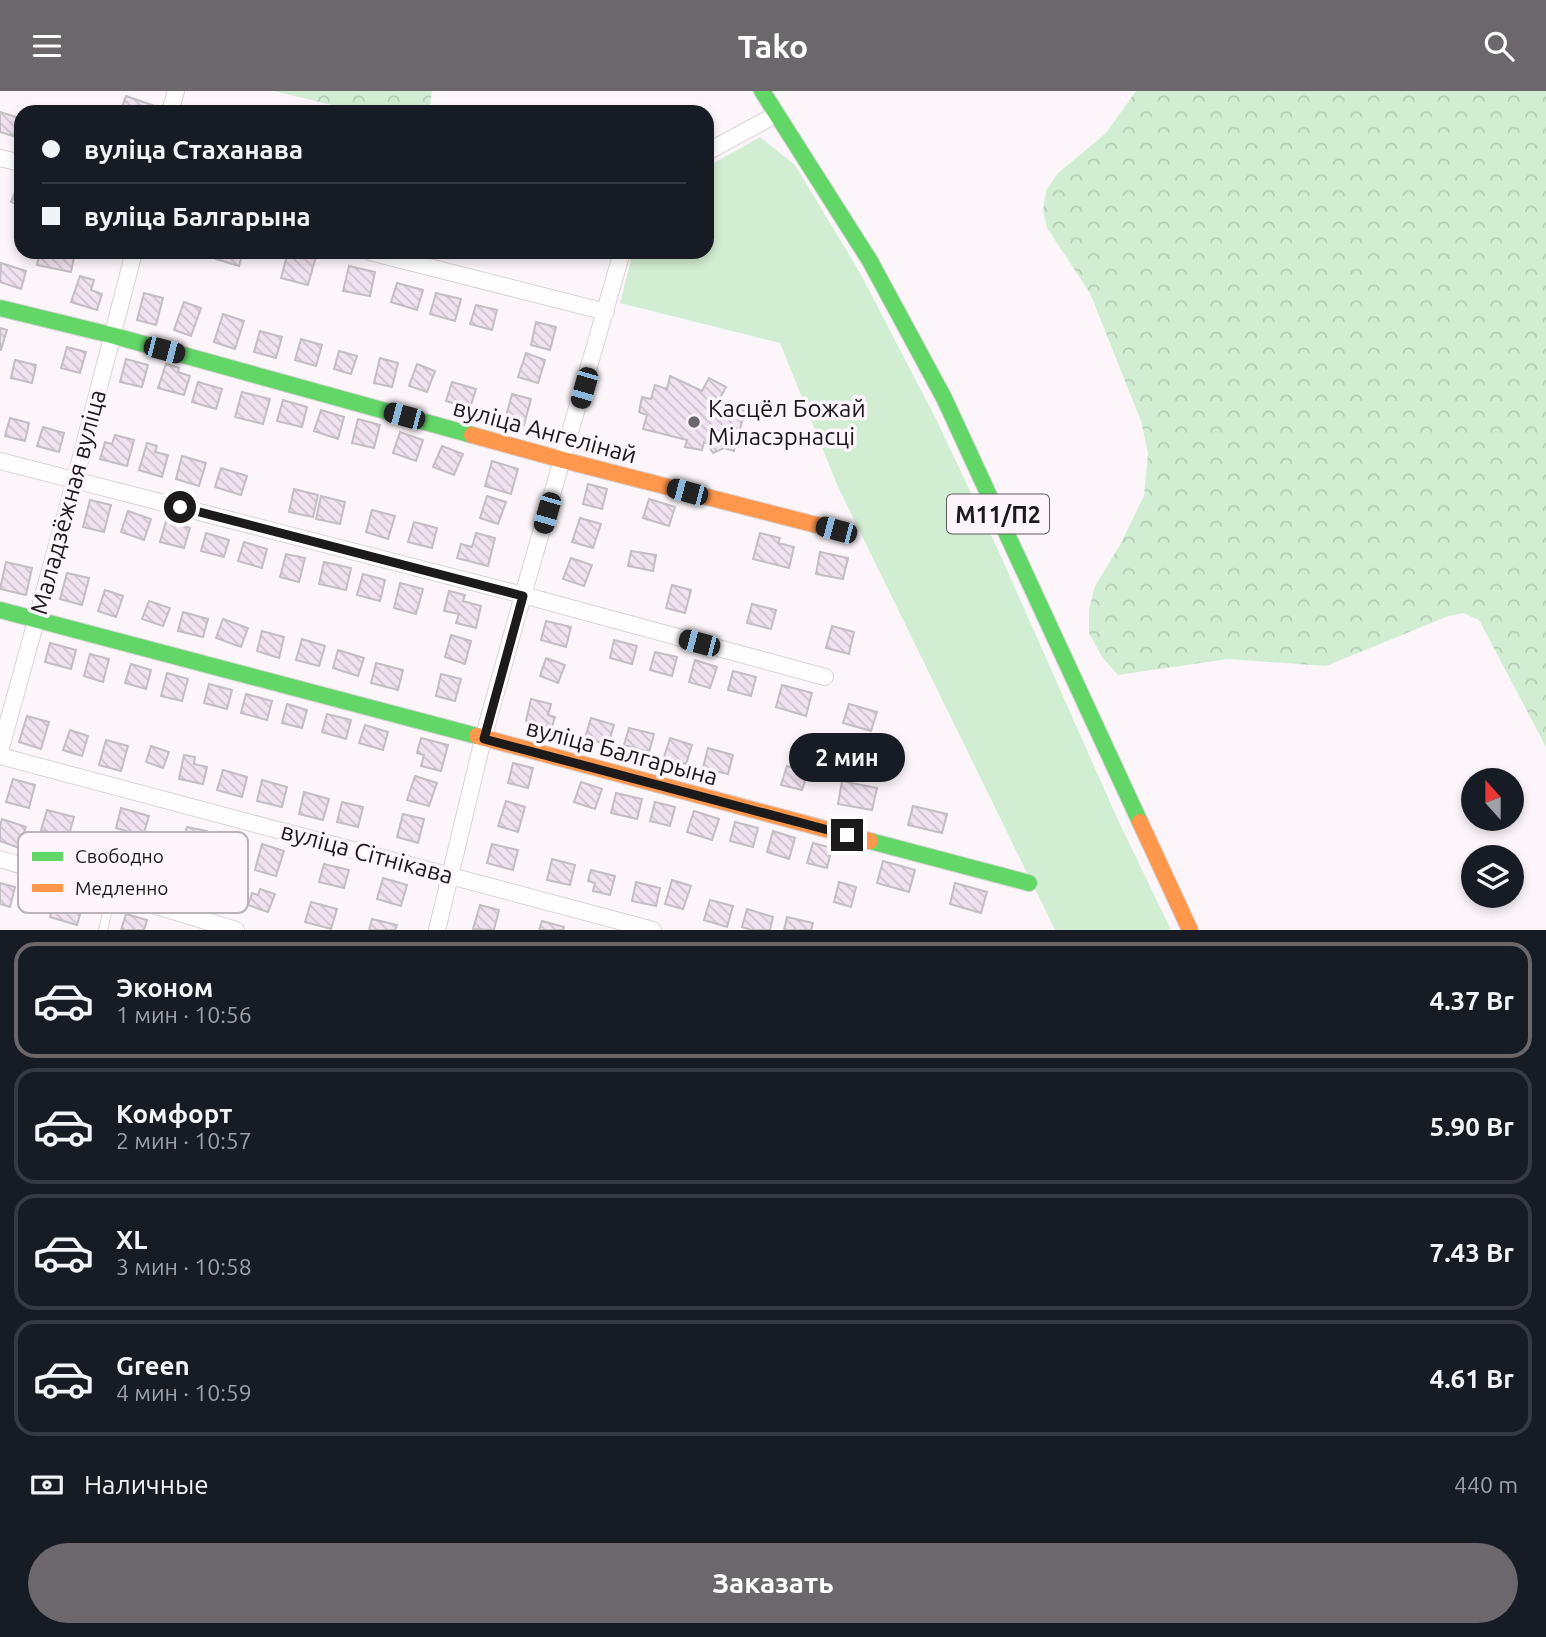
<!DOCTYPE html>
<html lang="ru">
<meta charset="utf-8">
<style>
body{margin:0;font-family:Ubuntu,sans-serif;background:#242831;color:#f1f3f6;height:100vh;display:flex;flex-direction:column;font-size:26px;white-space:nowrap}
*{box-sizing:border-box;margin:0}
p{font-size:23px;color:#9ea1a6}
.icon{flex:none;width:38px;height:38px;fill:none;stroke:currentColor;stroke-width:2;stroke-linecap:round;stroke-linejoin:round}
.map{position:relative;height:839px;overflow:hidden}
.drawer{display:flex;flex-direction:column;background:#171b24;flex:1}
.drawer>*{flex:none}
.hud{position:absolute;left:14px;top:14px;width:700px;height:154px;border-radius:21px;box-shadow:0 4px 10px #0003;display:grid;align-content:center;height:154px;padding:0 28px;background:#171b24}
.needle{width:46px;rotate:339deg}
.tools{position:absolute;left:1461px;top:677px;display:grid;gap:14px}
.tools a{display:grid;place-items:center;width:63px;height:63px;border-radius:50%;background:#171b24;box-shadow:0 4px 10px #0003;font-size:35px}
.end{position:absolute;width:32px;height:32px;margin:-16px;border:9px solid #1d1a1c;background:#fff;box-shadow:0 0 0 4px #fff}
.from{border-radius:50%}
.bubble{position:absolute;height:49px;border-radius:24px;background:#171b24;box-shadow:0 4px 10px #0003;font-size:23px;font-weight:700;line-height:49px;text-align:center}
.car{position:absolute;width:21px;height:42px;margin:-21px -10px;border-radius:9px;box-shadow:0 0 5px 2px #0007;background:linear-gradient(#222 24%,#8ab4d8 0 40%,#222 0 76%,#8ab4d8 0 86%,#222 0)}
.hud b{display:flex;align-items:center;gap:24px;height:66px;font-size:26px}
.hud b+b{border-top:2px solid #363941}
.hud i{width:18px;height:18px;background:#f1f3f6}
ul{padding:12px 0 0;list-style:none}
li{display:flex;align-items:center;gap:21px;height:116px;margin:0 14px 10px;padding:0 14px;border:4px solid #363941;border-radius:21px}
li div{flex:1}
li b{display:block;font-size:26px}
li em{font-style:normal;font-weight:700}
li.active{border-color:#6b676a}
li>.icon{width:63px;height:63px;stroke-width:1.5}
.pay{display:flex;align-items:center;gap:18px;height:77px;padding:0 28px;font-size:26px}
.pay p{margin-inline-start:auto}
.button{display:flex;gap:14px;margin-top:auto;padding:14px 28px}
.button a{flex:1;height:80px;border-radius:42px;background:#6b676a;color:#fff;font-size:28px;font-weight:700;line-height:80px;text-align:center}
header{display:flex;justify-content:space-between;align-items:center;height:91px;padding:0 28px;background:#6b676a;color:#fff;font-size:32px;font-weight:700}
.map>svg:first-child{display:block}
</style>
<header><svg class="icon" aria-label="menu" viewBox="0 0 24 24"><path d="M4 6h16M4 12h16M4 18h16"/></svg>Tako<svg class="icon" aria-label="search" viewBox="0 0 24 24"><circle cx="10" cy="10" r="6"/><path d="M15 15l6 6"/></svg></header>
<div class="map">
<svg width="1546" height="839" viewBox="0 0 1546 839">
<defs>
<pattern id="forest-crowns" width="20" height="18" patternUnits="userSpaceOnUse" patternTransform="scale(1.75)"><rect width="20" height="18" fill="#d2eed2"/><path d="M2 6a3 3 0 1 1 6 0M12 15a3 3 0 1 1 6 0" fill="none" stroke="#b4ccb4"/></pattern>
<pattern id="building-back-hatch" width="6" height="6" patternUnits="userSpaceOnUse" patternTransform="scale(1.75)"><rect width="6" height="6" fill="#f1e2ef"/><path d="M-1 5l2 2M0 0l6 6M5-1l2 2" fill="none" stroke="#cec1cc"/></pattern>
</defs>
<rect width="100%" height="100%" fill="#fcf6fb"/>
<path fill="#d2eed2" d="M760 46 795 74 859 180 936 328 999 461 1118 729 1171 839H1055L838 396 780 252 620 212 633 161H707V76Z"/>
<path fill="url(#forest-crowns)" d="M274 0H432L429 21H360Z
M1136 0H1546V656L1479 529 1463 522 1446 526 1326 575 1228 568 1118 584 1102 566 1089 542V518L1095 495 1120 454 1144 405 1148 362 1141 330 1090 202 1047 137 1043 119 1046 100 1057 83 1106 42Z"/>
<path fill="url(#building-back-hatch)" stroke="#c2bec2" stroke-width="2" d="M126 5 155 15 153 21H126L121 19Z
M0 21 19 27 13 45 0 41Z
M18 93 21 94V115L11 111Z
M40 161H75L71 181 37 174Z
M218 161H243L239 175 216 168Z
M288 161H300L316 165 308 194 281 187Z
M1 172 26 180 21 198 0 191Z
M349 175 375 181 370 205 343 200Z
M80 185 94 189 91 199 102 203 97 219 71 211Z
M397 192 423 199 417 219 391 211Z
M144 202 163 207 156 234 137 229Z
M436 202 461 208 455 230 430 223Z
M184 211 201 217 191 245 174 239Z
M476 214 497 219 492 239 470 233Z
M223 223 244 230 235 258 214 251Z
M536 231 556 236 550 259 531 254Z
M0 237 7 239 1 259H0Z
M260 240 282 246 276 267 254 261Z
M301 248 322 254 316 275 295 269Z
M67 256 86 261 80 282 61 277Z
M339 260 357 265 351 283 334 278Z
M526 262 545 269 538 292 518 286Z
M380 267 398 272 392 296 374 292Z
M126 268 148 274 142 296 120 291Z
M15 269 36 274 32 292 11 287Z
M166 273 179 277 178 281 190 285 184 304 158 297Z
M417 273 435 280 427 301 409 295Z
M670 285 702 300 709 287 726 296 719 309 745 320 734 360 724 357 713 362 707 352 704 351 702 359 685 356 687 349 643 338 647 324 639 321 642 306 651 308 655 294 667 298Z
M198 291 222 298 216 318 192 311Z
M452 291 476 298 470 317 446 310Z
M242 301 270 308 263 333 235 326Z
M512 303 531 308 524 334 505 329Z
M283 309 307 316 302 336 277 330Z
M321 319 344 326 338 348 314 340Z
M10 327 29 332 25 350 5 345Z
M358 328 380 334 374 357 352 352Z
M43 336 64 342 59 361 37 355Z
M400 341 423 349 416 370 393 362Z
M115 344 134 349 127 375 100 368 105 351 112 353Z
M147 352 157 355 155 361 168 364 162 386 139 379Z
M442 355 463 363 454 384 433 376Z
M182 365 206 372 199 395 176 388Z
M492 370 518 378 511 403 485 395Z
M221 377 247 385 241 404 215 396Z
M588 393 607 398 602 418 583 413Z
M294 398 318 404 313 426 289 421Z
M321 405 345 411 340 433 316 428Z
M487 405 506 411 498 433 480 427Z
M649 408 675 416 669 435 643 427Z
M90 409 111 414 104 441 83 436Z
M372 419 395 425 388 448 366 441Z
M128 420 151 428 144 449 121 441Z
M580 427 601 433 593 457 572 451Z
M166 430 190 437 184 457 160 451Z
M414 431 437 437 432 457 408 451Z
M206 442 229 449 224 466 201 460Z
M476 442 495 447 488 475 457 467 461 453 472 456Z
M760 442 780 447 778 452 794 456 789 477 753 468Z
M244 451 267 458 262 477 238 470Z
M631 460 656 464 653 480 628 475Z
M820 461 848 467 843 488 816 483Z
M286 463 305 467 299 491 280 486Z
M571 467 592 474 584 495 563 488Z
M6 471 32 477 26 504 0 498Z
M324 471 351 477 346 499 319 493Z
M67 482 89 487 82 514 60 508Z
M363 483 385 489 380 510 357 504Z
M400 492 423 498 416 523 394 517Z
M672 494 691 499 685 522 666 517Z
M105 499 123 505 116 526 98 520Z
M449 500 465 504 463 510 481 515 476 537 456 532 459 523 444 520Z
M149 510 170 517 163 535 142 528Z
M752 513 776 519 771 538 747 532Z
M183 521 208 528 203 546 178 540Z
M223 528 248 537 241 556 216 547Z
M546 530 571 536 566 556 541 549Z
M832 535 854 541 849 563 826 557Z
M262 540 284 546 279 567 257 560Z
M451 544 471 550 465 573 445 566Z
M302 548 325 555 319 575 296 569Z
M614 549 637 555 632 573 610 567Z
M50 552 76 559 71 578 45 571Z
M338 559 364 567 358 585 333 577Z
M655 561 677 566 672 585 650 579Z
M90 563 109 568 103 591 84 585Z
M546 567 565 574 558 592 540 585Z
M695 569 717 576 710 597 689 591Z
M376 572 403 579 398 599 371 592Z
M131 573 151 579 146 598 125 592Z
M733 580 756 586 751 605 728 599Z
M167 582 188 588 182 610 161 605Z
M441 583 461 588 455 610 436 605Z
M209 593 232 599 227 618 204 612Z
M782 594 812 602 806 625 776 616Z
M246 603 272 610 267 629 241 622Z
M531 608 551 613 548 624 555 626 552 636 526 630Z
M287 613 307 619 302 637 282 632Z
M849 613 877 621 871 640 843 632Z
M327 623 351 629 346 648 322 641Z
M27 625 49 631 41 658 19 651Z
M591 627 614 634 608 654 585 647Z
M365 634 388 641 383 659 359 652Z
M629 637 654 643 649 661 624 654Z
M70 639 88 645 82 665 63 659Z
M421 647 448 654 441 680 421 675 424 664 417 662Z
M670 647 692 654 686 673 664 666Z
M106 649 128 655 121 680 99 674Z
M151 655 169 661 163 677 146 671Z
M708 657 733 664 728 683 703 677Z
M184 664 195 666 194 673 207 676 203 693 179 688Z
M513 672 533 677 528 697 508 692Z
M787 675 808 681 802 699 781 694Z
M223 679 247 686 242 706 217 699Z
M415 685 437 692 429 715 407 709Z
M13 688 35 694 29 717 6 711Z
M262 689 287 696 282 716 257 710Z
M842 690 877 697 872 719 838 713Z
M581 691 602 698 595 718 574 711Z
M304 701 329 708 323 729 299 723Z
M616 702 642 708 637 728 611 722Z
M506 710 525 716 518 741 498 735Z
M342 711 363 716 358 736 337 731Z
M655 711 675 716 670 735 650 730Z
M913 715 947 723 942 742 908 734Z
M121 717 149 725 143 745 116 737Z
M47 719 74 726 68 747 41 739Z
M694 720 719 728 712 749 687 741Z
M403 723 424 728 418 752 397 746Z
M2 728 26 736 19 757 0 750V735Z
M735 731 758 737 753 756 730 750Z
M187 736 207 740 202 759 182 755Z
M773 740 795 747 789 768 767 761Z
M813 752 832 757 827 777 807 772Z
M262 753 284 760 276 785 255 779Z
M492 753 518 759 513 779 487 772Z
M552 768 575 774 570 794 547 789Z
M883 770 915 779 909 801 877 792Z
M324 773 349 779 344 797 319 791Z
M591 779 615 785 610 804 593 800 595 792 588 790Z
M383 787 407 794 401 815 377 808Z
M672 789 691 795 683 818 665 813Z
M636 791 660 797 656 815 632 810Z
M839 791 856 796 851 816 834 811Z
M0 792 15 796 10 816 0 813Z
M955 792 987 801 981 822 950 813Z
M260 798 275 803 268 821 248 814 252 802 258 804Z
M56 805 83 813 77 834 50 826Z
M710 809 733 815 727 836 704 829Z
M311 811 337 818 331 838 305 831Z
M480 814 499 819 494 839 473 838Z
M747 818 773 826 770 839H751L742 836Z
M126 823 147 829 144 839H121Z
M787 826 813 832 811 839H784Z
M372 828 397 834 395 839H369Z
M542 830 564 836 563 839H539Z"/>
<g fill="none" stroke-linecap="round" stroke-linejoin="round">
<defs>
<path id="lane" d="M103 839 112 802"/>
<path id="street" d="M170 21 176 0
M707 61 777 23
M0 67 21 72
M370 161 606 221
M0 370 523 504 825 586
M0 660 75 389 134 161
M0 665 653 839
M0 768 236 839
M437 839 483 648 523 504 622 161"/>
<path id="fast" d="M762 0 870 170 944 307 1140 731
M0 217 111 244 472 344
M0 519 477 645
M870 750 1029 792"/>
<path id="slow" d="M472 344 563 369 836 439
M477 645 870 750
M1140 731 1190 839"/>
</defs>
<use href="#lane" stroke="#d9d4d8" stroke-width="10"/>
<use href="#street" stroke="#d9d4d8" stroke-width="18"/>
<use href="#fast" stroke="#d9d4d8" stroke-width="18"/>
<use href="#slow" stroke="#d9d4d8" stroke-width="18"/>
<use href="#lane" stroke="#fffefe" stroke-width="8"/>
<use href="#street" stroke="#fffefe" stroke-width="16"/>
<use href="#fast" stroke="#63d668" stroke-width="16"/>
<use href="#slow" stroke="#ff974d" stroke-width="16"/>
</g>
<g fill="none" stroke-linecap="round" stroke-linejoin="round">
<path stroke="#1d1a1c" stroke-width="9" d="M180 416 523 505 484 648 847 744"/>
</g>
<circle fill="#6b676a" stroke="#fef4fc" stroke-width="2.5" cx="694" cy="331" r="7"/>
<g text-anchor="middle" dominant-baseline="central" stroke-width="7" stroke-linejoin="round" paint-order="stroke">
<rect fill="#fef4fc" stroke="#605b5f" stroke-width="2" x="947" y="403.5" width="102" height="39" rx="5"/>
<g font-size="23" font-weight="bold" fill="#1d1a1c">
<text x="998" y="423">М11/П2</text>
</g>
<g font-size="24" fill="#1d1a1c" stroke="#fef4fc" text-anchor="start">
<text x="708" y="317">Касцёл Божай<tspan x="708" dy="28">Міласэрнасці</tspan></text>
</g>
<g font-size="24" fill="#1d1a1c" stroke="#fef4fc">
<text transform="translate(545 340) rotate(15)">вуліца Ангелінай</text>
<text transform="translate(68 411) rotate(-75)">Маладзёжная вуліца</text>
<text transform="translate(622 661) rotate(15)">вуліца Балгарына</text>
<text transform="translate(367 762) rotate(15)">вуліца Сітнікава</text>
</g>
</g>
<rect x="18" y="741" width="230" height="81" rx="10" fill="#fef4fc" stroke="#bab3b9" stroke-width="2"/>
<rect x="32" y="761" width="31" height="9" fill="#63d668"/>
<rect x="32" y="793" width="31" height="8" fill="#ff974d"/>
<g font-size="19" fill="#1d1a1c">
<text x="75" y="772">Свободно</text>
<text x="75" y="804">Медленно</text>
</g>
</svg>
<div class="tools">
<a><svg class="needle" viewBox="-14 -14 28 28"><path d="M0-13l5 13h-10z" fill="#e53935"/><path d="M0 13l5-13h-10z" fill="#9ea1a6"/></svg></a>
<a><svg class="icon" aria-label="layers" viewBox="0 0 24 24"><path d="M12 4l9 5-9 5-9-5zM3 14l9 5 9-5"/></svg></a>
</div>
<i class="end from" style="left:180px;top:416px"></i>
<i class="end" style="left:847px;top:744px"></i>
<div class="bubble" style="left:789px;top:642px;width:116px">2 мин</div>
<i class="car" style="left:164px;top:259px;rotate:105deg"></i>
<i class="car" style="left:584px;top:297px;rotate:196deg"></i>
<i class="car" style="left:404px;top:325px;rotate:285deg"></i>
<i class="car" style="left:687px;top:401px;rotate:285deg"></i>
<i class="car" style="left:547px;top:422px;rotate:196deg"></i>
<i class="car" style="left:836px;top:439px;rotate:285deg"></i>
<i class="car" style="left:699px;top:552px;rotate:285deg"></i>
<div class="hud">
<b><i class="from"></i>вуліца Стаханава</b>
<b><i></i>вуліца Балгарына</b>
</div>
</div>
<section class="drawer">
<ul>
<li class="active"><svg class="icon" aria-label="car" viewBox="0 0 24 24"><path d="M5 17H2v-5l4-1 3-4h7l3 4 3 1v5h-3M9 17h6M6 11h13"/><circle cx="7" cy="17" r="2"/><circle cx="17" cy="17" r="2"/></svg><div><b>Эконом</b><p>1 мин · 10:56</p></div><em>4.37 Br</em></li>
<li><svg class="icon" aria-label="car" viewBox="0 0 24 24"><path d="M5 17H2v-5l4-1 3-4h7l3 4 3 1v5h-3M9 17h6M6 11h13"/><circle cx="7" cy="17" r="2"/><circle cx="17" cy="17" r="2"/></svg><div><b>Комфорт</b><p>2 мин · 10:57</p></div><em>5.90 Br</em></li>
<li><svg class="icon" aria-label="car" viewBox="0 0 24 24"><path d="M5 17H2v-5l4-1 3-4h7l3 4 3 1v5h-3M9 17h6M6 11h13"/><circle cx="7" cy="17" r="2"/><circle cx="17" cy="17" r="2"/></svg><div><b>XL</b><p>3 мин · 10:58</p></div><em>7.43 Br</em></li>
<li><svg class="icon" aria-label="car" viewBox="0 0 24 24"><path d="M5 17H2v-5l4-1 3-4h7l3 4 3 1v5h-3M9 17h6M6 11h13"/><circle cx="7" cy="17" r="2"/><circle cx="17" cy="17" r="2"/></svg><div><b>Green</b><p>4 мин · 10:59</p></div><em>4.61 Br</em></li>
</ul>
<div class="pay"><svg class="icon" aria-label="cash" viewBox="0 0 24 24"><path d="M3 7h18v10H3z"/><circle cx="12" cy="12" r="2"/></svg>Наличные<p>440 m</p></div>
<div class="button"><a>Заказать</a></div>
</section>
